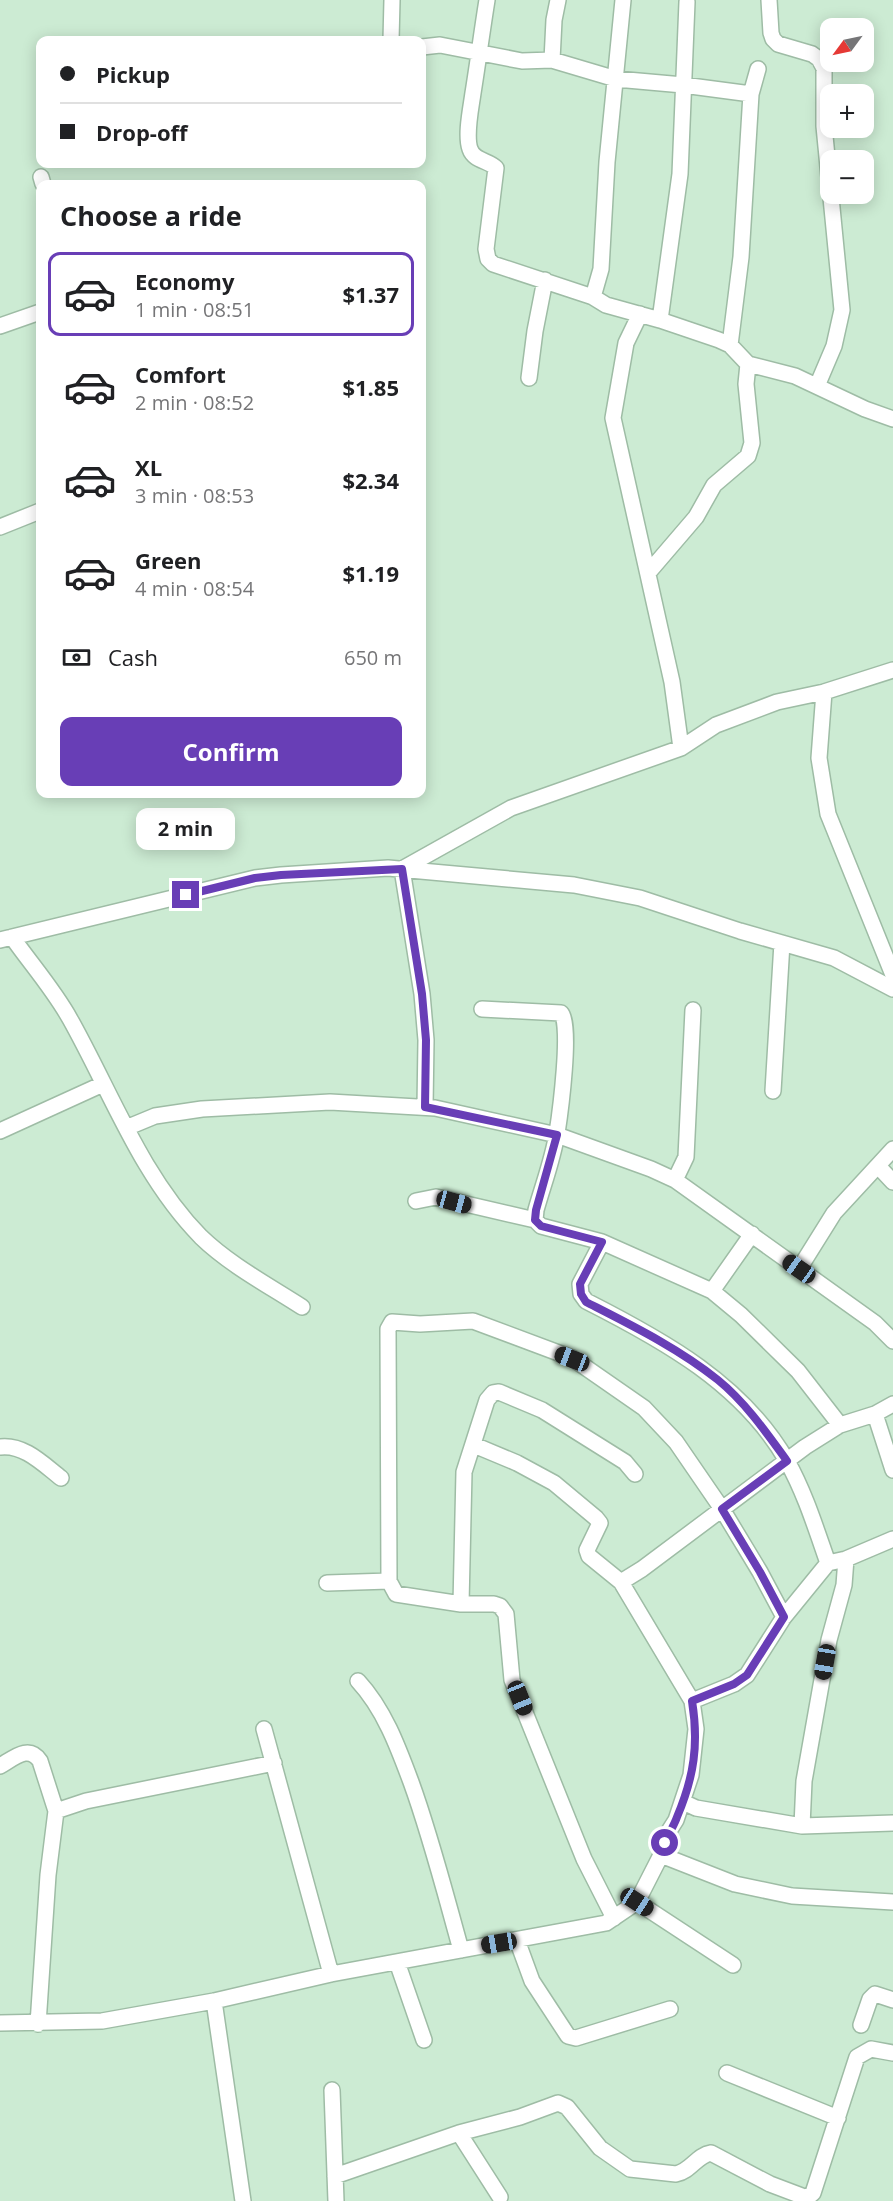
<!DOCTYPE html>
<meta charset="utf-8">
<style>
body{margin:0;font-family:"Open Sans",sans-serif;background:#f2f2f2;color:#202124;height:100vh;display:flex;flex-direction:column;font-size:22px;white-space:nowrap}
*{box-sizing:border-box;margin:0}
p{font-size:20px;color:#757577}
.icon{flex:none;width:33px;height:33px;fill:none;stroke:currentColor;stroke-width:2;stroke-linecap:round;stroke-linejoin:round}
.map{position:relative;flex:1;overflow:hidden}
.side{position:absolute;left:36px;top:180px;width:390px;height:618px;display:flex;flex-direction:column;background:#fff;border-radius:12px;box-shadow:0 3px 15px #0003}
.side>*{flex:none}
.top-card{position:absolute;left:36px;top:36px;width:390px;height:132px;border-radius:12px;box-shadow:0 3px 15px #0003;display:grid;align-content:center;height:132px;padding:0 24px;background:#fff}
.needle{width:39px;rotate:237deg}
.tools{position:absolute;left:820px;top:18px;display:grid;gap:12px}
.tools a{display:grid;place-items:center;width:54px;height:54px;border-radius:12px;background:#fff;box-shadow:0 3px 15px #0003;font-size:30px}
.end{position:absolute;width:27px;height:27px;margin:-14px;border:8px solid #683eb6;background:#fff;box-shadow:0 0 0 3px #fff}
.from{border-radius:50%}
.bubble{position:absolute;height:42px;border-radius:12px;background:#fff;box-shadow:0 3px 15px #0003;font-size:20px;font-weight:700;line-height:42px;text-align:center}
.car{position:absolute;width:18px;height:36px;margin:-18px -9px;border-radius:8px;box-shadow:0 0 4px 2px #0007;background:linear-gradient(#222 24%,#8ab4d8 0 40%,#222 0 76%,#8ab4d8 0 86%,#222 0)}
.top-card b{display:flex;align-items:center;gap:21px;height:57px;font-size:22px}
.top-card b+b{border-top:2px solid #e0e0e0}
.top-card i{width:15px;height:15px;background:#202124}
ul{padding:0;list-style:none}
li{display:flex;align-items:center;gap:18px;height:84px;margin:0 12px 9px;padding:0 12px;border:3px solid transparent;border-radius:12px}
li div{flex:1}
li b{display:block;font-size:22px}
li em{font-style:normal;font-weight:700}
li.current{border-color:#683eb6}
li>.icon{width:54px;height:54px;stroke-width:1.5}
h2{padding:0 24px;font-size:27px;line-height:72px}
.pay{display:flex;align-items:center;gap:15px;height:66px;padding:0 24px;font-size:22px}
.pay p{margin-inline-start:auto}
.primary-button{display:flex;gap:12px;margin-top:auto;padding:12px 24px}
.primary-button a{flex:1;height:69px;border-radius:12px;background:#683eb6;color:#fff;font-size:24px;font-weight:700;line-height:69px;text-align:center}
.map>svg:first-child{display:block}
</style>
<div class="map">
<svg width="893" height="2201" viewBox="0 0 893 2201">
<rect width="100%" height="100%" fill="#ccebd3"/>
<g fill="none" stroke-linecap="round" stroke-linejoin="round">
<defs>
<path id="minor" d="M487 0C482 31 478 62 473 93 471 108 465 135 470 149 474 161 488 160 496 168L486 249 488 259 493 264 593 297
M623 0 607 162 601 269 593 297 606 305 660 320 719 340 730 345 748 364 746 384 752 443 748 456 714 485 696 517 648 573
M769 0 771 33 773 39 778 44 812 54 819 59 824 68V126L842 310 834 346 817 386
M391 40 392 0
M422 47 440 45 522 61 552 60 616 79 683 85 751 94
M552 60 554 20 558 0
M41 177 43 184
M640 314 626 343 613 418 672 682 681 748
M660 320 680 174 687 2
M0 326 40 312
M730 345 741 257 751 94 758 69
M748 364 795 376 865 409 893 419
M529 378 535 331 545 280
M0 527 40 511
M824 692 819 758 828 814 893 975
M12 937C31 964 54 990 70 1019 111 1092 141 1176 201 1237 230 1265 268 1285 302 1307
M0 940 255 878 281 875 388 868 574 885 640 898 740 931 834 958 893 989
M482 1009 561 1013C572 1024 560 1114 557 1133 553 1159 543 1185 536 1210L535 1220 541 1226 602 1242 580 1284 581 1294 586 1301C663 1340 743 1384 787 1461 805 1493 816 1529 828 1563
M773 1091 782 943
M425 1107 426 1040 422 994 402 869 511 808 681 748 716 725 777 702 824 692 893 670
M126 1128 155 1116 202 1109 330 1102 435 1108 557 1135 651 1169 675 1180 875 1323 893 1341
M0 1131 103 1084
M878 1166 893 1182
M675 1180 686 1157 693 1010
M416 1201 436 1197 535 1220
M602 1242 712 1291 741 1315 798 1371 840 1425
M799 1269 834 1213 893 1149
M712 1291 752 1234
M875 1414 893 1470
M474 1445 517 1463 554 1483 596 1518 600 1523 587 1550 589 1556 621 1582
M0 1447C24 1444 43 1464 61 1478
M327 1583 389 1581
M461 1604 464 1472 487 1400 493 1393 499 1392 542 1410 625 1462 635 1474
M358 1681C384 1709 398 1747 411 1782 431 1837 445 1893 461 1950
M692 1701 734 1684 747 1675 784 1617 828 1563 846 1559 893 1539
M264 1729 331 1974
M0 1766C14 1758 29 1744 40 1761L56 1811 48 1875 38 2024
M683 1802 696 1808 802 1826 893 1823
M56 1811 86 1801 274 1763
M802 1826 804 1781 829 1640 844 1585 846 1559
M661 1855 735 1884 792 1896 893 1902
M637 1902 733 1965
M614 1918 584 1859 512 1680 506 1614 500 1606 494 1604H461L396 1594 389 1581 388 1329 392 1322 420 1324 473 1321 572 1358 644 1408 676 1442 722 1509 760 1572 784 1617
M517 1940 532 1981 568 2036 576 2038 670 2009
M397 1962 424 2040
M214 2001 243 2201
M0 2023 102 2021 214 2001 331 1974 606 1923 637 1902 661 1855 669 1831 676 1820 691 1775 696 1729 692 1701 621 1582 642 1569 805 1447 840 1425 875 1414 893 1404
M861 2025 870 1999 875 1994 893 2000
M727 2073 838 2118
M332 2090 336 2201
M459 2133 500 2197
M335 2176 459 2133 520 2117 558 2103 567 2107 600 2148 630 2169 676 2174C691 2171 697 2155 711 2153L770 2184 807 2198 813 2193 857 2057 871 2049 893 2053"/>
</defs>
<use href="#minor" stroke="#9ebca5" stroke-width="18"/>
<use href="#minor" stroke="#fff" stroke-width="15"/>
</g>
<g fill="none" stroke-linecap="round" stroke-linejoin="round">
<path stroke="#683eb6" stroke-width="8" d="M186 895 255 878 281 875 402 869 422 994 426 1040 425 1107 557 1135 536 1210 535 1220 541 1226 602 1242 580 1284 581 1294 586 1302C631 1325 678 1348 718 1380 745 1402 766 1432 787 1461L722 1509 760 1572 784 1617 747 1675 734 1684 692 1701C699 1744 694 1777 677 1817 674 1826 668 1834 665 1843"/>
</g>
</svg>
<div class="tools">
<a><svg class="needle" viewBox="-14 -14 28 28"><path d="M0-13l5 13h-10z" fill="#e53935"/><path d="M0 13l5-13h-10z" fill="#757577"/></svg></a>
<a>+</a>
<a>−</a>
</div>
<i class="end from" style="left:665px;top:1843px"></i>
<i class="end" style="left:186px;top:895px"></i>
<div class="bubble" style="left:136px;top:808px;width:99px">2 min</div>
<i class="car" style="left:454px;top:1202px;rotate:105deg"></i>
<i class="car" style="left:799px;top:1269px;rotate:305deg"></i>
<i class="car" style="left:572px;top:1359px;rotate:291deg"></i>
<i class="car" style="left:825px;top:1662px;rotate:190deg"></i>
<i class="car" style="left:520px;top:1698px;rotate:158deg"></i>
<i class="car" style="left:637px;top:1902px;rotate:123deg"></i>
<i class="car" style="left:499px;top:1943px;rotate:261deg"></i>
<div class="top-card">
<b><i class="from"></i>Pickup</b>
<b><i></i>Drop-off</b>
</div>
<section class="side">
<h2>Choose a ride</h2>
<ul>
<li class="current"><svg class="icon" aria-label="car" viewBox="0 0 24 24"><path d="M5 17H2v-5l4-1 3-4h7l3 4 3 1v5h-3M9 17h6M6 11h13"/><circle cx="7" cy="17" r="2"/><circle cx="17" cy="17" r="2"/></svg><div><b>Economy</b><p>1 min · 08:51</p></div><em>$1.37</em></li>
<li><svg class="icon" aria-label="car" viewBox="0 0 24 24"><path d="M5 17H2v-5l4-1 3-4h7l3 4 3 1v5h-3M9 17h6M6 11h13"/><circle cx="7" cy="17" r="2"/><circle cx="17" cy="17" r="2"/></svg><div><b>Comfort</b><p>2 min · 08:52</p></div><em>$1.85</em></li>
<li><svg class="icon" aria-label="car" viewBox="0 0 24 24"><path d="M5 17H2v-5l4-1 3-4h7l3 4 3 1v5h-3M9 17h6M6 11h13"/><circle cx="7" cy="17" r="2"/><circle cx="17" cy="17" r="2"/></svg><div><b>XL</b><p>3 min · 08:53</p></div><em>$2.34</em></li>
<li><svg class="icon" aria-label="car" viewBox="0 0 24 24"><path d="M5 17H2v-5l4-1 3-4h7l3 4 3 1v5h-3M9 17h6M6 11h13"/><circle cx="7" cy="17" r="2"/><circle cx="17" cy="17" r="2"/></svg><div><b>Green</b><p>4 min · 08:54</p></div><em>$1.19</em></li>
</ul>
<div class="pay"><svg class="icon" aria-label="cash" viewBox="0 0 24 24"><path d="M3 7h18v10H3z"/><circle cx="12" cy="12" r="2"/></svg>Cash<p>650 m</p></div>
<div class="primary-button"><a>Confirm</a></div>
</section>
</div>
